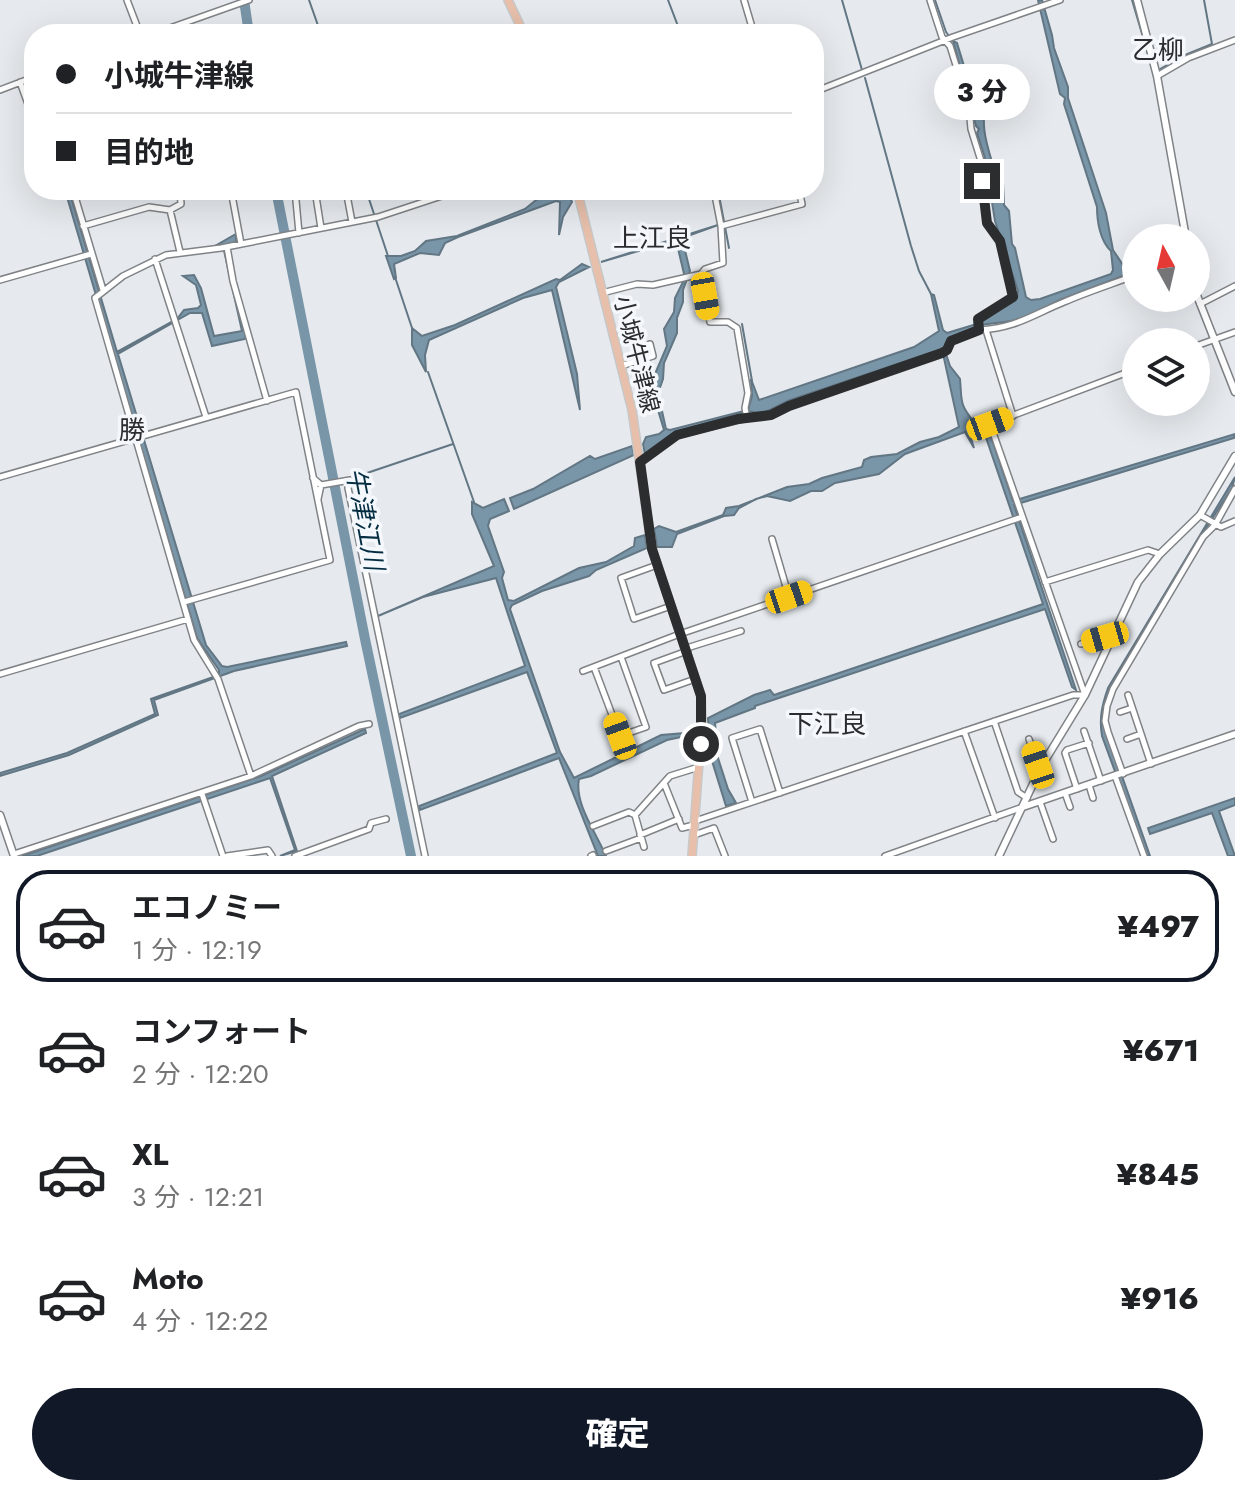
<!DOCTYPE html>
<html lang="ja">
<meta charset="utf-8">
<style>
body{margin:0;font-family:Jost,"Noto Sans JP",sans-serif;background:#f6f6f6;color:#202124;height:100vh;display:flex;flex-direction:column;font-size:30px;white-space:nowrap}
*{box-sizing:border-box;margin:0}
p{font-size:26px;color:#757577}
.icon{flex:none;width:44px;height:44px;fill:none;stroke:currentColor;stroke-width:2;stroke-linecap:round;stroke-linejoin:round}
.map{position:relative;height:856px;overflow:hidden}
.panel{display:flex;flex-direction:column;background:#fff;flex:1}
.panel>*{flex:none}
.guide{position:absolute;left:24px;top:24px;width:800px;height:176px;border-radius:32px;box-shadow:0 8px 32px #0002;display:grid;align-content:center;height:176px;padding:0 32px;background:#fff}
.needle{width:52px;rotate:352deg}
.fabs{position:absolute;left:1122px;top:224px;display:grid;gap:16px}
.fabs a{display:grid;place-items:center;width:88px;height:88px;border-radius:50%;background:#fff;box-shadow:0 8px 32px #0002;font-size:40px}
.end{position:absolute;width:36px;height:36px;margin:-18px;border:10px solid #2c2d2f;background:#fff;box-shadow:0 0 0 4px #fff}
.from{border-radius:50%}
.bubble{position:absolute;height:56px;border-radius:28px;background:#fff;box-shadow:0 8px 32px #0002;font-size:26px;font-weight:800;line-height:56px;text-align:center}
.car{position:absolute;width:24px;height:48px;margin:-24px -12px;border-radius:10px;box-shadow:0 0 6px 2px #0007;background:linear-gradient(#f5c518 24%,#345 0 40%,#f5c518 0 76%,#345 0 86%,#f5c518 0)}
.guide b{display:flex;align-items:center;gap:28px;height:76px;font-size:30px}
.guide b+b{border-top:2px solid #e0e0e0}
.guide i{width:20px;height:20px;background:#202124}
ul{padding:14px 0 0;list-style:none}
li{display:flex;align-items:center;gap:24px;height:112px;margin:0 16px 12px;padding:0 16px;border:4px solid transparent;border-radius:32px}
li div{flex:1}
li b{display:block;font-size:30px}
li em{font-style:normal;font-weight:800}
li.current{border-color:#111827}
li>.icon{width:72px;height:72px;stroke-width:1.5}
.cta{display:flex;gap:16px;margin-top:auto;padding:16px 32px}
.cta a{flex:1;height:92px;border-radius:48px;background:#111827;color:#fff;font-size:32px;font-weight:800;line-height:92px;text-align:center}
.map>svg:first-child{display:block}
</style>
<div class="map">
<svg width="1235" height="856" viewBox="0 0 1235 856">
<rect width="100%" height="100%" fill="#e6eaee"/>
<path fill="#7995a8" stroke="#627684" stroke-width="2" d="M1038 0H1042L1052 35 1054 48 1068 87V98L1106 213 1113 250 1127 271 1136 268V271L1060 300 1028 316 1012 321 980 325 949 338 944 348 950 366 960 379C962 401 959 404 974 422H986L1013 501 1235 434 1234 438 1014 505 1076 690 1072 687 1045 609 755 706V708L715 723 718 758 728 789 736 803 726 806 712 761 716 752 715 743 709 736 708 718 754 695 770 690 774 695 1043 604 982 426 969 432 974 448 965 432 905 454 879 474 835 483 822 491H811L790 501 767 496 756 499 739 508 734 515 724 516 677 534 672 547H657L654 529 659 526 676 532 723 515 726 508 739 506 787 487 809 484 822 478 862 467 864 460 871 457 897 454 920 442 939 437 959 427 942 349 790 400 761 414 749 411 680 431 645 454 643 444 646 437 659 434 664 430 655 400V374L667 346 664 329 674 312 675 298 685 278 676 240 601 262 718 225 682 238 690 271 683 290V302L677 318V333L664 363 663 379 658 393 666 429 670 430 748 410 752 396 751 379 759 400 914 347 939 331 931 294 934 295 943 330 947 333 980 323 1017 298 1018 291 995 221 985 158 977 133 979 129 976 126 953 41 957 43 978 112 984 121C983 133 993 174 1003 183L1004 205 1009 211 1012 244 1015 248 1026 297 1031 300 1040 299 1111 274 1113 270 1111 251C1100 241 1097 221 1097 207L1064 104 1065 98 1060 94Z
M65 190H69L117 352 177 319 184 310 198 308 201 305 196 285 183 276 194 275 201 288 214 336 242 331 223 246H215L236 234V242L225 245 246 335 245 339 212 346 202 313H190L118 354 206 645 222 666 227 667 346 642 347 646 234 671 154 700 158 715 69 755 0 776V773L67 753 155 714 151 699 219 675V670L197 638Z
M561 190H567L572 202 563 217 559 235 560 202 556 201 458 237 445 243 439 255 420 253 394 264 396 278 394 279 386 256H401L415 251 426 241 457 236 525 209 536 200Z
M582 264 589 267 559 282 556 287 577 374 580 410 552 290 523 298 429 340 425 355 426 372 412 345V328L422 336 455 325 556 279 560 280Z
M632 446 634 455 514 509 510 498 533 489 590 456 595 459Z
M1235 477 1232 488 1196 544 1111 689 1103 722 1150 856H1146L1102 736C1099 719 1102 705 1108 688Z
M504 499 509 511 490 519 488 526 504 572 502 578 508 600 514 601 579 568 606 562 634 546 635 538 645 535 647 548 596 570 589 576 542 591 512 605 510 609 560 752 574 778 661 735 696 732V734L667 740 591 776 579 779C574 804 597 834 606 856H598L559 758 420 810 419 806 557 753 527 672 400 718 399 714 525 666 496 578 423 597 378 616 494 566 472 514V502L483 508Z
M365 729 366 733 272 776 297 851 280 856 295 850 270 778 37 856H22L261 776Z
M1235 798V805L1219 811 1235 856H1228L1212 813 1150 834 1148 828Z"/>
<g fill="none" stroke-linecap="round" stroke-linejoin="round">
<path stroke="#627684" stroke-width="2" d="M309 0 321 34
M668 0 681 34
M842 0 862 70
M935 0 946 32 954 42
M1132 0 1151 64
M1160 69 1185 55 1212 44 1204 0
M865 78 911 246 919 271 931 294
M366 190 374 214
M718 190 729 248
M376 220 388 256
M395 277 412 328
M742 324 752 381
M428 372 474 502
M364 474 453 444"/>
<path stroke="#7995a8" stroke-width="10" d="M244 0 249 34
M276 190 365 639 411 856"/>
<defs>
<path id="street" d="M127 0 140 34
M744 0 754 34
M930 0 942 37 950 46 969 107 971 129 981 161 987 223 1000 241 1013 297 978 319 979 330C1016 328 1032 315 1064 302 1087 292 1112 284 1136 275
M182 24 188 34
M153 34 249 0
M1157 76 1188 58 1235 40
M20 82 34 121
M0 90 34 77
M814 92 953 37 1060 0
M73 190 103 290
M231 190 241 244
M295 190 299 233
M315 190 321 228
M346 190 352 222
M170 210 181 204 180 190
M83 226 149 207 170 210 180 252
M721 226 802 204 799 190
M227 247 233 281 267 401
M155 259 206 417
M0 280 91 254
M602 293 637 284 653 285 701 274 705 269 723 263 721 226 714 190
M1200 304 1235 286
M986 330 1013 416
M1196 346 1235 332
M621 366 653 356 650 344
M747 418 771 415 789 406 942 353 947 350 951 341 979 330
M640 462 677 435 747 418 745 408 748 393 737 328 728 322H710L701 274
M0 477 296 392 330 560 184 602
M313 478 321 485 318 499
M321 485 350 480 348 488 425 856
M1200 515 1221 527 1235 521
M772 539 789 597
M657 565 621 578 634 619 671 606
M1045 582 1148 550 1160 554
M1081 644 1105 637 1110 640
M594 667 620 736 646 727 621 657
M583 671 677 635 1022 517
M0 674 188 619
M695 679 664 690 654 663 687 651 690 647 741 631
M1128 695 1151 764
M1120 712 1132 708
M994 721 1018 792 1027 798
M964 731 995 818
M1084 731 1101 781
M1029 739 1038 765 1041 767
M1127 739 1141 734
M1123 774 1108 732 1105 721 1107 706 1113 689 1203 537 1215 525 1235 489
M251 776 218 679 194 640 95 298 123 276 166 255 221 248 378 217 460 190
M1115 776 1144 856
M664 783 682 828 694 825
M1089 785 1093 798
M1077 789 1065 753 1067 750 1089 743
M1065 793 1070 807
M202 794 223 856
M752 802 732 738 760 729 780 793
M1040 802 1053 839
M635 815 644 847
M695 821 1073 695H1085L990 424 1136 369
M593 826 629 812 635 815 670 776 699 767
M640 835 679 819
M694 835 714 828 725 856
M606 851 641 838
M14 854 251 776 359 726 369 724
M227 856 268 850 272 856
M295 856 369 829 371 823 386 819
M591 856 593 855
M885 856 1023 807"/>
<path id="secondary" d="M1137 0 1157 76 1186 238
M1196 293 1235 392
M1023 807 1235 734
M0 815 14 856
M999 856 1041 767 1085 695 1138 582 1160 554 1200 515 1235 456"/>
<path id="primary" d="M508 0 524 34
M577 190 632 410 652 549 701 696 702 720 692 856"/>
</defs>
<use href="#street" stroke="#808386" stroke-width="8"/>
<use href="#secondary" stroke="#808386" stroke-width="9"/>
<use href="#primary" stroke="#c8c8c9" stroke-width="10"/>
<use href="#street" stroke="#fff" stroke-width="5"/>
<use href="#secondary" stroke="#fff" stroke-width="6"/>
<use href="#primary" stroke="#e7bfaa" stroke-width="7"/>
</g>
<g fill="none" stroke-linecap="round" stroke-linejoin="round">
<path stroke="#2c2d2f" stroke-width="10" d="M701 744V696L652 549 640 462 677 435 738 419 771 415 789 406 942 353 947 350 951 341 979 330 978 319 1013 297 1000 241 987 223 982 181"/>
</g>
<g text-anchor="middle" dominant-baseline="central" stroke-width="7" stroke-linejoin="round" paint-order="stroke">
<g font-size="24" fill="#2c2d2f" stroke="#f4f7fb">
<text transform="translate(637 354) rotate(76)">小城牛津線</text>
</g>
<g font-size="26" fill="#2a2c2f" stroke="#f4f7fb">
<text x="1158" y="50">乙柳</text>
<text x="652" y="238">上江良</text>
<text x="132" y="430">勝</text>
<text x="827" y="724">下江良</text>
</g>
<g font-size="26" font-style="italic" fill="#042d42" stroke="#f4f7fb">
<text transform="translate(365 519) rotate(79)">牛津江川</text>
</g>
</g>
</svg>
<div class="fabs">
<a><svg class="needle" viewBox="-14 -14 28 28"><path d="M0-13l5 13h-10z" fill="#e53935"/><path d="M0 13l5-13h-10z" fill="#757577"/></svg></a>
<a><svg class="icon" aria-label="layers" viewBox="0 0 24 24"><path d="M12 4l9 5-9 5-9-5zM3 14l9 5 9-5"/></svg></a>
</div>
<i class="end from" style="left:701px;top:744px"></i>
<i class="end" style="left:982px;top:181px"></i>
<div class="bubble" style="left:934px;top:64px;width:96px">3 分</div>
<i class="car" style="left:705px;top:296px;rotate:170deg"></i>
<i class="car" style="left:990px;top:424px;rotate:70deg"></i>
<i class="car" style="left:789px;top:597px;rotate:71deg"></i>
<i class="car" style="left:1105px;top:637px;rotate:254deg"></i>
<i class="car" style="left:620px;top:736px;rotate:340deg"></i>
<i class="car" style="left:1038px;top:765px;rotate:341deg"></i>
<div class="guide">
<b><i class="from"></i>小城牛津線</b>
<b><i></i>目的地</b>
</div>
</div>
<section class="panel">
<ul>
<li class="current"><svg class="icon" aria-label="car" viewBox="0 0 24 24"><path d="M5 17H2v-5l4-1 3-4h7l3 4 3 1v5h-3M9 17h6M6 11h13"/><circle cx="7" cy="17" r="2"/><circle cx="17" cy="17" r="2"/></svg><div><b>エコノミー</b><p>1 分 · 12:19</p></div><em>¥497</em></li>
<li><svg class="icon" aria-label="car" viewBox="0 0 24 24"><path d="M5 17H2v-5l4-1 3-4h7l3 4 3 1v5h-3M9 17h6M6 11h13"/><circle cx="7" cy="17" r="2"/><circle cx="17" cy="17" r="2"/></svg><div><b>コンフォート</b><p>2 分 · 12:20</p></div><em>¥671</em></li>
<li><svg class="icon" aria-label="car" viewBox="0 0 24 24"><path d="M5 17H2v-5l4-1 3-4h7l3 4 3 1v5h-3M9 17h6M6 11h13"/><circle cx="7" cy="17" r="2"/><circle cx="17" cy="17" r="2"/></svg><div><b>XL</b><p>3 分 · 12:21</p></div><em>¥845</em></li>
<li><svg class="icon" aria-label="car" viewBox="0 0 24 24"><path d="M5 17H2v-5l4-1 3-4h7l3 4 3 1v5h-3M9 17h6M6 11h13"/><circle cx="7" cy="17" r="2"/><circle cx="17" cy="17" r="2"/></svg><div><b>Moto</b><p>4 分 · 12:22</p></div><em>¥916</em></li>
</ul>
<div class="cta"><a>確定</a></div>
</section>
